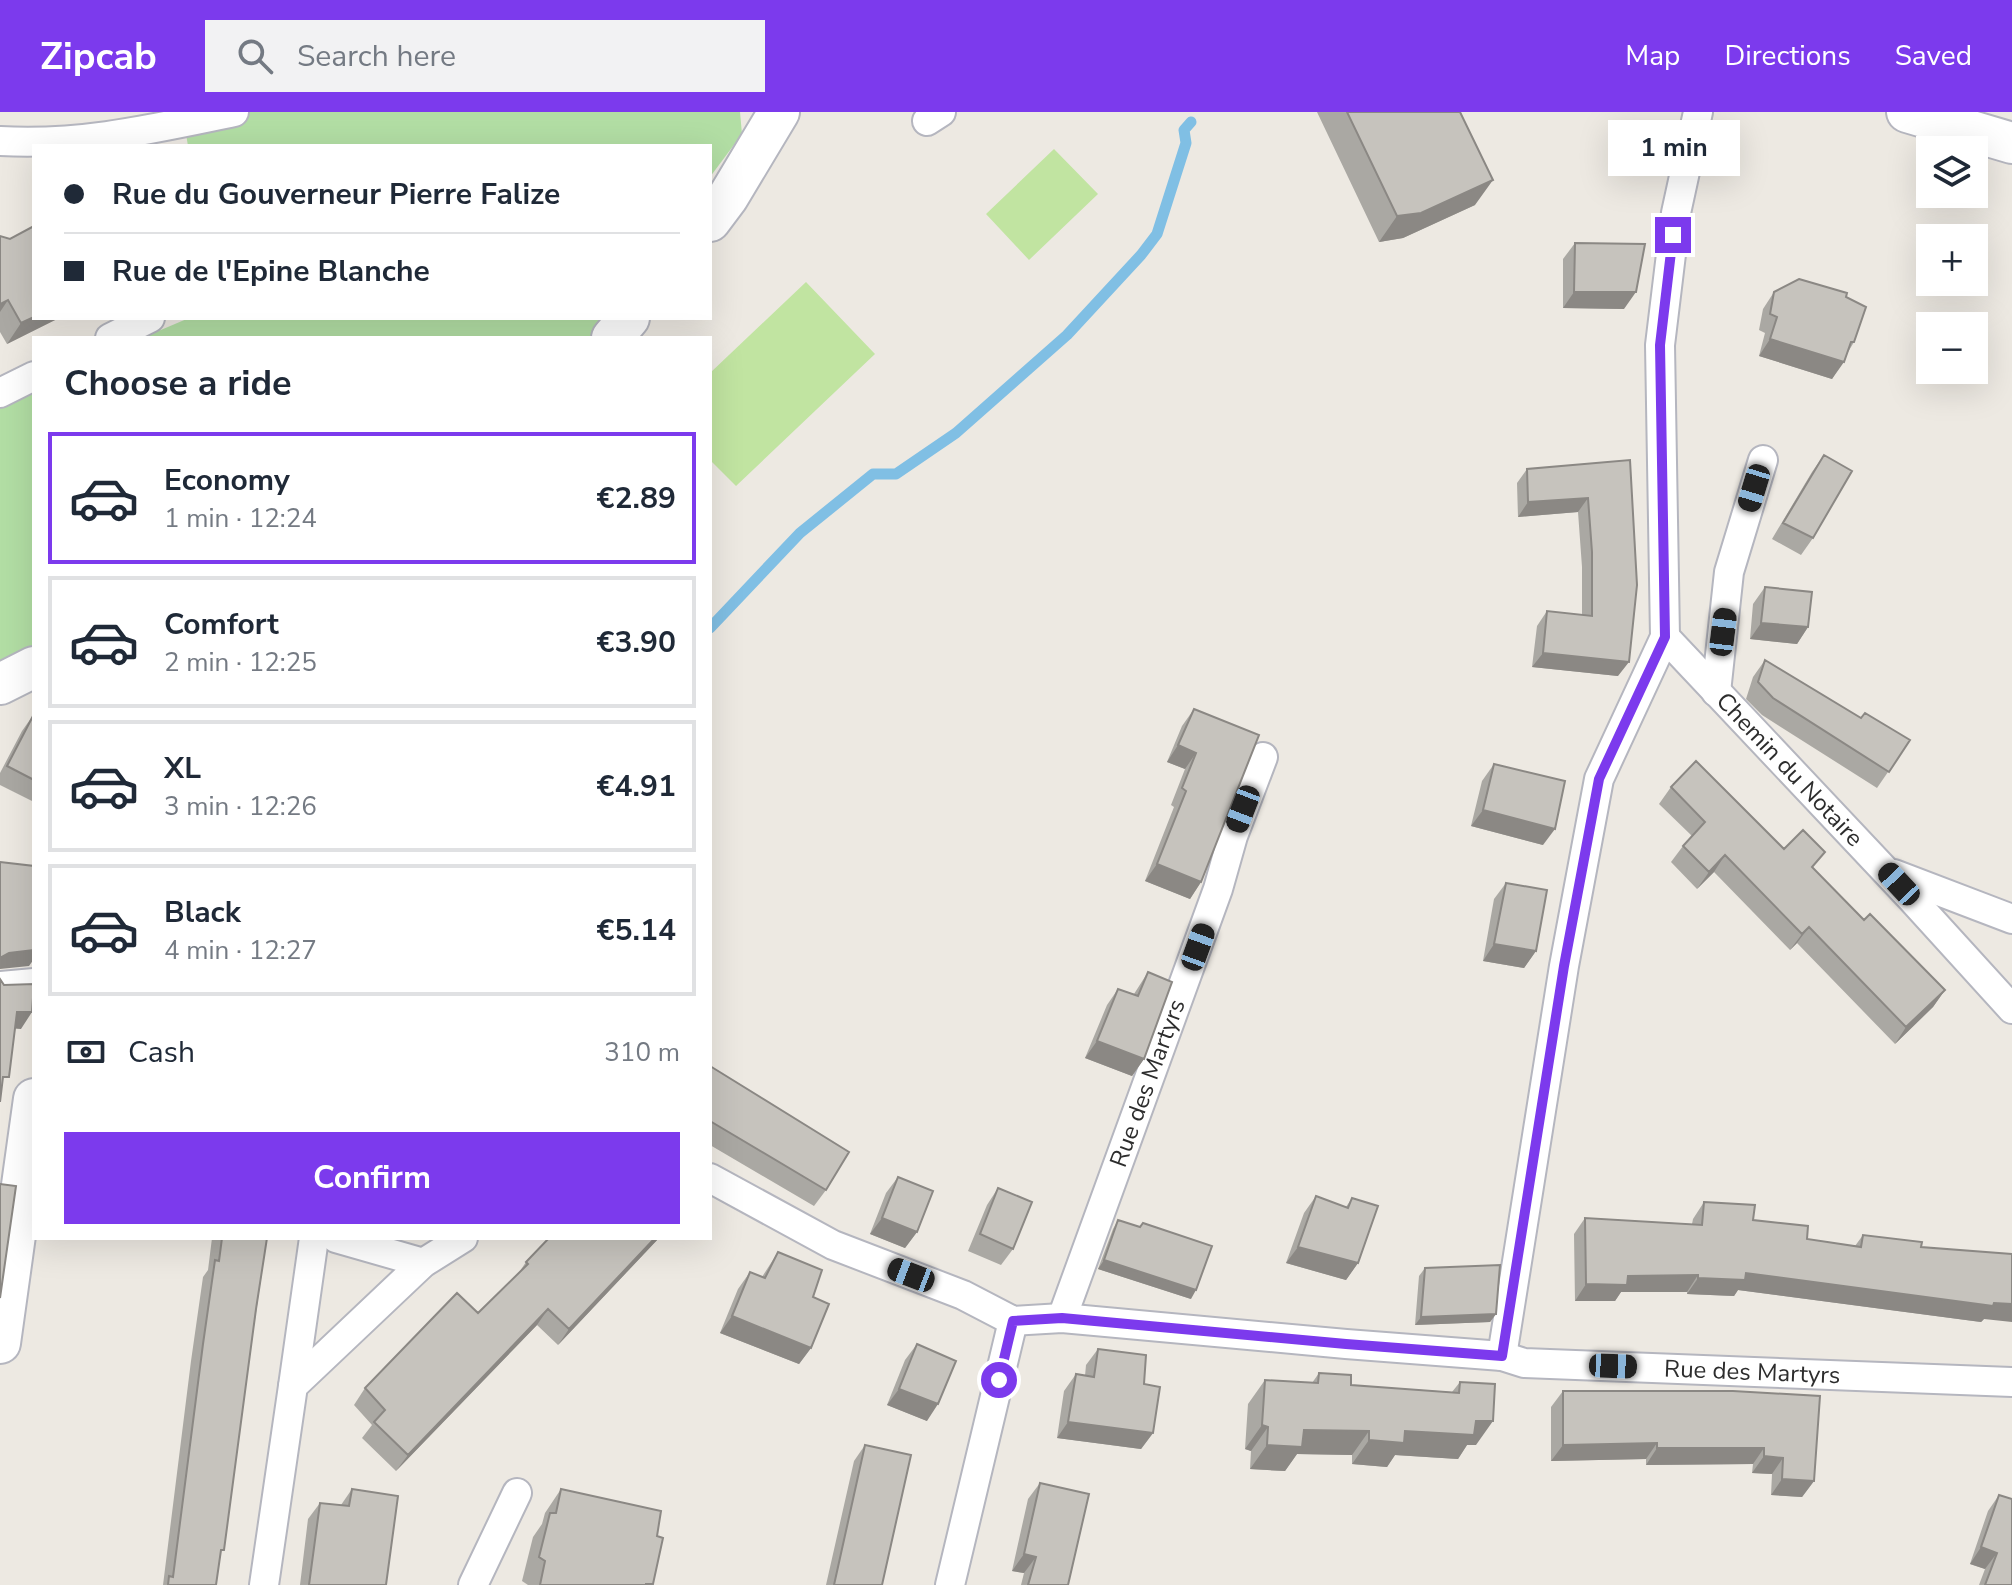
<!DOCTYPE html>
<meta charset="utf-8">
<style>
body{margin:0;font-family:"Nunito Sans",sans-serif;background:#f2f2f3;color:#1f2937;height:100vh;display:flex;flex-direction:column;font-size:30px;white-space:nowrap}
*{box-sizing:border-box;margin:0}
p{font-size:26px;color:#747a83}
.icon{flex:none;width:44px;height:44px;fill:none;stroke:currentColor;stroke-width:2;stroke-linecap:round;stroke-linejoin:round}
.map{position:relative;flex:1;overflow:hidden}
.details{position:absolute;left:32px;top:224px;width:680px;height:904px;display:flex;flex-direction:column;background:#fff;border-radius:0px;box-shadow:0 8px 32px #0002}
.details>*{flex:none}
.guide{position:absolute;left:32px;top:32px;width:680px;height:176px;border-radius:0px;box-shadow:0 8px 32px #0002;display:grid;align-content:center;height:176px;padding:0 32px;background:#fff}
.controls{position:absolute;left:1916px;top:24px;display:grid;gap:16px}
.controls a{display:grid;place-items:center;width:72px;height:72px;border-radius:0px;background:#fff;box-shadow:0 8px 32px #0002;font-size:40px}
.end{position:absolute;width:36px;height:36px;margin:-18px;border:10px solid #7c3aed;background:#fff;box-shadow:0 0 0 4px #fff}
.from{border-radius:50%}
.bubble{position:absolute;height:56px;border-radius:0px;background:#fff;box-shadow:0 8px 32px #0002;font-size:26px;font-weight:700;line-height:56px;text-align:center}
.car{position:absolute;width:24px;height:48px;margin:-24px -12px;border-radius:10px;box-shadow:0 0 6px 2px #0007;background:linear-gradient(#222 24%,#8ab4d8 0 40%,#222 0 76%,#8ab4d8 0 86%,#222 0)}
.guide b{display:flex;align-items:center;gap:28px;height:76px;font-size:30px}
.guide b+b{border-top:2px solid #e0e1e3}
.guide i{width:20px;height:20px;background:#1f2937}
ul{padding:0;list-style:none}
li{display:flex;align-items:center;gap:24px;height:132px;margin:0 16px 12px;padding:0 16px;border:4px solid #e0e1e3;border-radius:0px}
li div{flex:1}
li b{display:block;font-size:30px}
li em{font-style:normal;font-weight:700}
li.selected{border-color:#7c3aed}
li>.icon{width:72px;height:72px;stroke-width:1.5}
h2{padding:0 32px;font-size:36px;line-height:96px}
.pay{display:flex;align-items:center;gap:20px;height:88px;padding:0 32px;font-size:30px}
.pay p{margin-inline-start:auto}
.action{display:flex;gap:16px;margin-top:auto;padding:16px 32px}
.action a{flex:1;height:92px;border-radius:0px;background:#7c3aed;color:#fff;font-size:32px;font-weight:700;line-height:92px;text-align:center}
header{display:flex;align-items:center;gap:48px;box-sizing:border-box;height:112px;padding:0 40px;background:#7c3aed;color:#fff}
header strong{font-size:38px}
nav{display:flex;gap:44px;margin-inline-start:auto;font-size:28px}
.search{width:560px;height:72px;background:#f2f2f3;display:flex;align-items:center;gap:20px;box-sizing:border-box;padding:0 28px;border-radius:0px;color:#747a83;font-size:30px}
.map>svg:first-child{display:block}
</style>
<header>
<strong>Zipcab</strong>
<div class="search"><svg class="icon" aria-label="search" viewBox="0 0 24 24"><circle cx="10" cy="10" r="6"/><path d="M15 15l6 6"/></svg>Search here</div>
<nav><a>Map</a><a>Directions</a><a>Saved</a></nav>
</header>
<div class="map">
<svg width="2012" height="1473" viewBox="0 0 2012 1473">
<rect width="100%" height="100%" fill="#ede9e2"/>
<path fill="#b2dea4" d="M234 0H740L742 22 710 65V34H188L184 10Z
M189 206H604L589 226H142Z
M34 273V555L0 572V288Z"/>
<path fill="#c1e4a1" d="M1054 37 1098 82 1029 148 986 102Z
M806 170 875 242 736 374 710 348V261Z"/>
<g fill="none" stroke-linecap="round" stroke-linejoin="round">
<path stroke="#80bfe4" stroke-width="11" d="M710 516 800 421 873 362H896L956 321 1067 223 1141 143 1157 122 1186 31 1184 18 1191 10"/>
<defs>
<g id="street">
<path d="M927 9 941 0"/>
<path d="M0 29C81 34 156 16 234 0"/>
<path d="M110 226 150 206"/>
<path d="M0 281 34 264"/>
<path id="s1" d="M1665 525 1911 786 2012 897"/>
<path d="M1716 580 1729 460 1763 348"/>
<path d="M1894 762 2012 807"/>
<path d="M0 874 34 871"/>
<path id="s2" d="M710 1066 833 1133 963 1183 1013 1209 1062 1206 1346 1232 1502 1244 1524 1251 2012 1270"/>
<path d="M336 1126 423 1151"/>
<path id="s3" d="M1062 1206 1218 777 1233 724 1263 645"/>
<path d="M1502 1244 1564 854 1599 667 1665 525 1660 233 1676 101 1698 0"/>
<path d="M293 1274 314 1126"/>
<path d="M264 1473 293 1274 423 1151 463 1126"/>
<path d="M473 1473 517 1381"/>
<path d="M950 1473 1013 1209"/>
</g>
<path id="secondary" d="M1907 0 2012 31
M710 109 728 85 779 0
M612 226 629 206
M0 572 34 555
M0 1231 34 987"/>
</defs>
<use href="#street" stroke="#b5b6bf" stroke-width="32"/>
<use href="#secondary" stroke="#b5b6bf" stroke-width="44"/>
<use href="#street" stroke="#fff" stroke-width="28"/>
<use href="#secondary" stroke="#fff" stroke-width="40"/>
</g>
<path fill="#aaa8a3" d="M1317 0H1460L1475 93 1403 126 1379 130Z
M0 124 10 127 34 206H59L7 232 0 220Z
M1575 131 1624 197 1563 196V147Z
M1774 180 1846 185 1854 230 1832 267 1759 244 1765 221 1759 218 1763 197Z
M1824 343 1813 426 1801 443 1772 427 1812 360Z
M1630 348 1618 564 1532 555 1537 514 1547 499 1582 503V455L1578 400 1518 405 1517 371 1527 357Z
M1765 475 1808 515 1797 532 1750 527 1753 492Z
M1765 548 1861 606 1910 628 1877 676 1762 603 1746 587 1753 565Z
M1194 597 1201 770 1190 787 1145 769 1174 695 1171 693 1185 657 1167 650 1182 614Z
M34 602V690L0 673V661L22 619Z
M1494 652 1543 733 1471 714 1482 669Z
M1671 675 1784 737 1814 757 1864 808 1945 878 1933 895 1895 932 1797 831 1790 838 1714 760 1697 777 1671 750 1683 734 1692 724 1659 692Z
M1506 771 1536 839 1524 856 1483 849 1494 787Z
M1148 860 1144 947 1132 964 1085 946 1107 893 1118 877 1134 882Z
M710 954 826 1078 814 1094 710 1033Z
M898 1065 917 1120 905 1136 870 1122 886 1081Z
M998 1076 1013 1137 1001 1153 968 1139 987 1093Z
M1316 1084 1346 1095 1352 1086 1358 1151 1346 1168 1286 1151 1304 1101Z
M1704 1090 1807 1127 1855 1134 1863 1123 1921 1135 1984 1207 1981 1210 1738 1178 1734 1184 1687 1182V1180H1621L1615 1189H1575L1574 1122 1585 1106 1692 1112 1693 1107Z
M1118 1108 1191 1187 1098 1157 1113 1117Z
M212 1126H267L216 1473H163L191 1249 203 1165 208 1158Z
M549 1126H659L558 1233 537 1213 396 1359 362 1326 372 1313 354 1293 365 1276 478 1201 518 1162 526 1150Z
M778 1140 811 1236 799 1252 720 1221 738 1177 750 1160 762 1165Z
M1425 1156 1496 1202 1490 1210 1415 1213 1419 1164Z
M917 1232 927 1309 887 1293 905 1248Z
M1098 1237 1144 1272 1153 1321 1141 1337 1057 1326 1064 1279 1076 1262 1085 1264 1086 1253Z
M1319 1261 1351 1273 1452 1280 1460 1270 1476 1333H1467L1458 1347 1395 1343 1387 1355 1352 1352V1343L1297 1342 1285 1359 1250 1357 1251 1339 1245 1337 1248 1292 1265 1268 1312 1271Z
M1563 1279H1733L1814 1369 1802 1385 1771 1383 1772 1362 1752 1361 1753 1352 1646 1353V1347L1551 1349V1295Z
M865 1333 882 1473H826L854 1349Z
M1040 1371 1068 1473H1021L1024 1461 1012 1459 1028 1387Z
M352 1377 386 1473H300L308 1407 320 1391 341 1393Z
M561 1377 657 1424 652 1473H528L522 1469 533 1425 542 1412 545 1401Z
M1999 1383 2012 1473H1979L1985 1457 1970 1452 1988 1399Z"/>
<path fill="#8b8884" d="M1493 68 1475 93 1403 126 1379 130 1397 104Z
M1574 180H1636L1624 197 1563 196Z
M8 188 0 200V192Z
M34 205 59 206 7 232 21 211Z
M1770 227 1844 250 1832 267 1759 244Z
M1588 386 1578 400 1518 405 1528 390Z
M1761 511 1808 515 1797 532 1750 527Z
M1543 541 1629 550 1618 564 1532 555Z
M1178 633 1196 641 1185 657 1167 650Z
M1483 698 1555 717 1543 733 1471 714Z
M1725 743 1714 760 1697 777 1709 760Z
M1157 752 1201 770 1190 787 1145 769Z
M1809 815 1797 831 1790 838 1802 822Z
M1494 832 1536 839 1524 856 1483 849Z
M34 838V847L29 854 0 857V846L1 844 9 841Z
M1945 878 1933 895 1895 932 1906 915Z
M17 900H32L21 917 6 916Z
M1097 929 1144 947 1132 964 1085 946Z
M882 1106 917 1120 905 1136 870 1122Z
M655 1126H659L558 1233 569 1217Z
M1298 1135 1358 1151 1346 1168 1286 1151Z
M1104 1148 1196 1178 1191 1187 1098 1157Z
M1746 1161 2012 1192V1210L1984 1207 1981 1210 1738 1178 1734 1184 1687 1182 1698 1166Z
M1698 1163 1687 1180H1621L1615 1189H1575L1586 1172 1628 1164Z
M548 1197 537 1213 396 1359 408 1343Z
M1496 1202 1490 1210 1415 1213 1421 1205Z
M732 1204 811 1236 799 1252 720 1221Z
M899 1277 938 1292 927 1309 887 1293Z
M1476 1309H1493L1476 1333H1467L1458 1347 1395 1343 1387 1355 1352 1352 1369 1328 1405 1319Z
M1068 1310 1153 1321 1141 1337 1057 1326Z
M1262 1313 1268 1315 1251 1339 1245 1337Z
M1304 1318 1369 1319 1352 1343 1297 1342 1285 1359 1250 1357 1267 1333Z
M1657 1331 1646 1347 1551 1349 1563 1333Z
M1657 1336H1764L1753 1352 1646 1353Z
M1764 1344 1783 1346 1772 1362 1752 1361Z
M1782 1367 1814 1369 1802 1385 1771 1383Z
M1981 1435 1997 1441 1985 1457 1970 1452Z
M1024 1442 1036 1445 1024 1461 1012 1459Z"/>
<path fill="#c6c3bd" stroke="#8b8884" stroke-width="2" d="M1347 0H1460L1493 68 1421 101 1397 104Z
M34 114V205L21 211 8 188 0 192V124L10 127Z
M1575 131 1645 132 1636 180H1574Z
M1799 167 1847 181 1846 185 1866 195 1854 230H1851L1844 250 1770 227 1777 205 1770 202 1774 180Z
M1824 343 1852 359 1813 426 1783 411Z
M1630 348 1637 473 1629 550 1543 541 1547 499 1592 504V440L1588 386 1528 390 1527 357Z
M1765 475 1812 480 1808 515 1761 511Z
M1765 548 1861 606 1865 601 1910 628 1889 660 1773 586 1758 570Z
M1194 597 1259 623 1201 770 1157 752 1186 679 1182 676 1196 641 1178 633Z
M34 602V668L7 654Z
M1696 649 1784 737 1803 718 1825 740 1812 755 1864 808 1870 802 1945 878 1906 915 1809 815 1802 822 1725 743 1709 760 1683 734 1705 710 1671 675Z
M1494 652 1565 669 1555 717 1483 698Z
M0 750 34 754V838L9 841 0 846Z
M1506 771 1547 778 1536 839 1494 832Z
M1148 860 1172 870 1144 947 1097 929 1118 877 1138 884Z
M0 867 4 873 34 872 32 900H17L9 965H3L0 990Z
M710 954 849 1040 826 1078 710 1009Z
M898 1065 933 1079 917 1120 882 1106Z
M0 1072 16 1074 0 1186Z
M998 1076 1032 1090 1013 1137 980 1122Z
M1316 1084 1348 1096 1352 1086 1378 1094 1358 1151 1298 1135Z
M1704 1090 1755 1093 1753 1108 1808 1114 1807 1127 1861 1135 1863 1123 1922 1130 1921 1135 2012 1142V1192L1994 1191 1993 1194 1746 1161 1745 1168 1698 1166V1163L1628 1164 1627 1173 1586 1172 1585 1106 1702 1113Z
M1118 1108 1140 1115 1143 1111 1212 1134 1196 1178 1104 1148Z
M222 1126H267L256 1197 224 1438H221L216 1473H168L169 1464 173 1465 203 1232 215 1148 219 1149Z
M549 1126H655L569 1217 548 1197 408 1343 374 1310 385 1298 365 1276 457 1181 478 1201 528 1152 526 1150Z
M778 1140 822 1158 813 1185 829 1192 811 1236 732 1204 750 1160 765 1166Z
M1500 1153 1496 1202 1421 1205 1425 1156Z
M917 1232 956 1249 938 1292 899 1277Z
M1098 1237 1146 1243 1144 1272 1160 1275 1153 1321 1068 1310 1076 1262 1094 1265Z
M1319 1261 1351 1263V1273L1459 1281 1460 1270 1495 1272 1493 1309H1476L1474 1323 1405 1319 1404 1331 1369 1328V1319L1304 1318 1302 1335 1267 1333 1268 1315 1262 1313 1265 1268 1318 1271Z
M1563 1279H1733L1820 1284 1814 1369 1782 1367 1783 1346 1764 1344V1336H1657V1331L1563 1333Z
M865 1333 911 1343 882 1473H834Z
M1040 1371 1089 1382 1068 1473H1028L1036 1445 1024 1442Z
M352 1377 398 1384 386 1473H309L320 1391 349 1394Z
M561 1377 661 1399 657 1424 663 1426 653 1472H646V1473H540L545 1449 539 1445 550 1401H556Z
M1999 1383 2012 1387V1473H1985L1997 1441 1981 1435Z"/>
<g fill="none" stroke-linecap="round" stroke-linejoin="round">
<path stroke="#7c3aed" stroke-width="10" d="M999 1268 1013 1209 1062 1206 1346 1232 1502 1244 1564 854 1599 667 1665 525 1660 233 1673 123"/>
</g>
<g text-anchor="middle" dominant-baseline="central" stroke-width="8" stroke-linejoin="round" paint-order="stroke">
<g font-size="24" fill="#2d2d2d" stroke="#fff">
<text stroke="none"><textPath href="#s1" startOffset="182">Chemin du Notaire</textPath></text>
<text stroke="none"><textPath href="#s3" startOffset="250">Rue des Martyrs</textPath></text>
<text stroke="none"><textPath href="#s2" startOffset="1078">Rue des Martyrs</textPath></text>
</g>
</g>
</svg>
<div class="controls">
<a><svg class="icon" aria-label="layers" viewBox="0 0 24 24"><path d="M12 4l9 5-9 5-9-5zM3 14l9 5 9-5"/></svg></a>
<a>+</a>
<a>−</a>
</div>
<i class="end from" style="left:999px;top:1268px"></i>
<i class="end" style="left:1673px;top:123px"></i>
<div class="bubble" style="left:1608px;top:8px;width:132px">1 min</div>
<i class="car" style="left:1754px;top:376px;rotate:197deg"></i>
<i class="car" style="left:1723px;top:520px;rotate:7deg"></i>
<i class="car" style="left:1243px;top:697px;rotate:201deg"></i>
<i class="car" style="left:1899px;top:772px;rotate:317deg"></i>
<i class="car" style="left:1198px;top:835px;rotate:20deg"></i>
<i class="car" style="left:911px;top:1163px;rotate:291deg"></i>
<i class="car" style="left:1613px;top:1254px;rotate:92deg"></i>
<div class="guide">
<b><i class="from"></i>Rue du Gouverneur Pierre Falize</b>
<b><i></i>Rue de l'Epine Blanche</b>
</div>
<section class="details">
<h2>Choose a ride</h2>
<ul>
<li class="selected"><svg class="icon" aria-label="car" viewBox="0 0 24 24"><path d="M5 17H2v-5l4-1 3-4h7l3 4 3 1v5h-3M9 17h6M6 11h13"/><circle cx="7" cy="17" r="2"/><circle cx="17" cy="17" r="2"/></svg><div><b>Economy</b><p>1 min · 12:24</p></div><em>€2.89</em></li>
<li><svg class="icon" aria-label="car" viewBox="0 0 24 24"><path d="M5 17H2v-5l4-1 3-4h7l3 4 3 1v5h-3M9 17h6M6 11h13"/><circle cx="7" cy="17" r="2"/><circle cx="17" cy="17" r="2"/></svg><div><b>Comfort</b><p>2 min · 12:25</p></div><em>€3.90</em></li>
<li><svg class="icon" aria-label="car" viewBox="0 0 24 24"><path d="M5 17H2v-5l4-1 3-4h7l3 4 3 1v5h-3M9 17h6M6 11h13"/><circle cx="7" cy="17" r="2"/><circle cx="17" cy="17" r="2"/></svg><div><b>XL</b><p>3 min · 12:26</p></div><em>€4.91</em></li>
<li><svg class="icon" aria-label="car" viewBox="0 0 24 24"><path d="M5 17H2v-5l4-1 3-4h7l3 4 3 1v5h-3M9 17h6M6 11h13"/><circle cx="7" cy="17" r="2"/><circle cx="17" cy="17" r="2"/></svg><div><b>Black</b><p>4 min · 12:27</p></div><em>€5.14</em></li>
</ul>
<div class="pay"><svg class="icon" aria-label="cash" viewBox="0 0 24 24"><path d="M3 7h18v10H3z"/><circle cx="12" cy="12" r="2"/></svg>Cash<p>310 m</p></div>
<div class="action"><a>Confirm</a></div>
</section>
</div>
